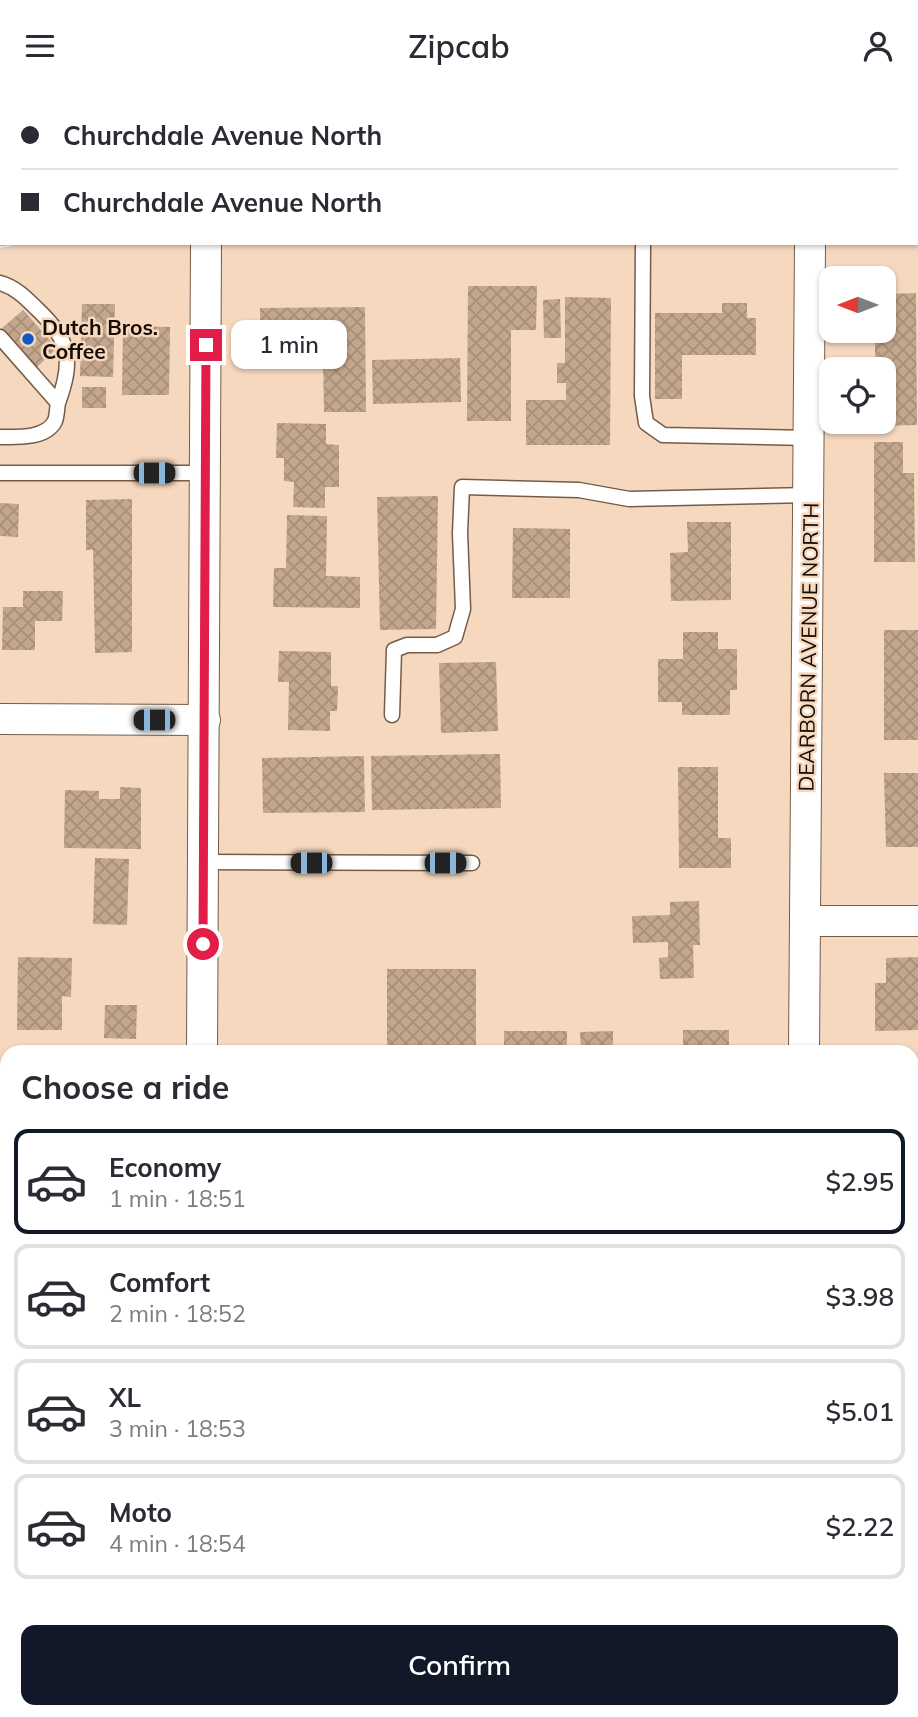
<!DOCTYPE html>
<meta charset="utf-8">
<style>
body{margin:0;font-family:Mulish,sans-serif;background:#f2f2f3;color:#2b2b33;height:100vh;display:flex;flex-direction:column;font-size:26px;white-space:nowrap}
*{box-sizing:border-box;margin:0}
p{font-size:23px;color:#7c7c81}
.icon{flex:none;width:38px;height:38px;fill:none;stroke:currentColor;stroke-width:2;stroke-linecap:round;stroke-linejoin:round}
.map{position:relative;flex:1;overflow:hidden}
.details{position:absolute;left:0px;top:954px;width:919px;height:674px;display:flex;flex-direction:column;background:#fff;border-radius:21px 21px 0 0;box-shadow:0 2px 5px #0004}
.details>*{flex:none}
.top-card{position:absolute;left:0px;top:0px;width:919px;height:154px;box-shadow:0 2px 5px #0004;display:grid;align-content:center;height:154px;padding:0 21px;background:#fff}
.needle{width:46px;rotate:270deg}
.tools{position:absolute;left:819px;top:175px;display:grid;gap:14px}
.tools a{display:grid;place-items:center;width:77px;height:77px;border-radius:14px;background:#fff;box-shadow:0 2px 5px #0004;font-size:35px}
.end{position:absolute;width:32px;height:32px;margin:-16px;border:9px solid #e11d48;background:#fff;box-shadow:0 0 0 4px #fff}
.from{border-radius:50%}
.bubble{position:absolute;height:49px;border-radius:14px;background:#fff;box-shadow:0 2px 5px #0004;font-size:23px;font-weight:600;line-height:49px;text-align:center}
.car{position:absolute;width:21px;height:42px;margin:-21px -10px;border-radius:9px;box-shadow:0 0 5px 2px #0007;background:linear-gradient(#222 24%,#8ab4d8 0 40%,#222 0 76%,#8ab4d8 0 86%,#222 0)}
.top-card b{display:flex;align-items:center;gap:24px;height:66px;font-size:26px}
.top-card b+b{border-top:2px solid #e1e1e2}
.top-card i{width:18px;height:18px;background:#2b2b33}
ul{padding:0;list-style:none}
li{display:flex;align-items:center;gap:21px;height:105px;margin:0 14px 10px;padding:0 7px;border:4px solid #e1e1e2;border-radius:14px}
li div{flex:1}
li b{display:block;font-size:26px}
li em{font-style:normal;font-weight:600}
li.selected{border-color:#111827}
li>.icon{width:63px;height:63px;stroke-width:1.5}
h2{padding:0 21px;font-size:32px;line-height:84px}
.action{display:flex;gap:14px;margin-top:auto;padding:14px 21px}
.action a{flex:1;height:80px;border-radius:14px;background:#111827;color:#fff;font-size:28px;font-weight:600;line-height:80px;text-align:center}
header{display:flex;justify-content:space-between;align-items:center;height:91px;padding:0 21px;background:#fff;font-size:32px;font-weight:600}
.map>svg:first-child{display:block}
</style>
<header><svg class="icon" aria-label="menu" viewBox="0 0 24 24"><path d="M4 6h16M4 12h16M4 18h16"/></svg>Zipcab<svg class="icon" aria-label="person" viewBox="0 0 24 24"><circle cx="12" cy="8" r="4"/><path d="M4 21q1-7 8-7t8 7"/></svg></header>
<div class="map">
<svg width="918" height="1626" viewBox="0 0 918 1626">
<defs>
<pattern id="building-cross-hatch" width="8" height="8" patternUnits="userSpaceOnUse" patternTransform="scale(1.75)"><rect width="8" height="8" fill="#c2a68d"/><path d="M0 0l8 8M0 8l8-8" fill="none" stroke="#a68e78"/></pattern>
</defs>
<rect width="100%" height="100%" fill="#f6d8bf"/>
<path fill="url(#building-cross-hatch)" d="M468 195H537L536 239H511V330H467Z
M916 202 917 334 878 335V331H884V278H875V240H884V203Z
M565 206 611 207 610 354H526V309H566V292H557V272H565Z
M560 208 561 247H544L543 209Z
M722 212H747V227H756V264H682V308H655V222H722Z
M82 213H115L113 286 80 285Z
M365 216 366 321H324L323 266 260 267V217Z
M23 219 57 257 36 277 1 238Z
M123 235 170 236 169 304H122Z
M460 267 461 311 373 313 372 269Z
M82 296H106V317H82Z
M277 332 326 333V353L339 354V396H325V417L293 416 294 391 284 390V367H276Z
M874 351H903V382H914L915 471H874Z
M438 405 436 538 380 539 377 406Z
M132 408V561L95 562 93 459H86V409Z
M0 412 19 413 18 446 0 445Z
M287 424 327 425 326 485 360 486V517L273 516 274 477H286Z
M687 431H731V509L671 510 670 462 688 461Z
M513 437 570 438V507H512Z
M23 500H63L62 530H35V559H2L3 516H23Z
M884 539H918V649H884Z
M683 541H718V558H737V599H730V624H682V611H658V568H683Z
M279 560 331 561V595H338L337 620H330V640L288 639 289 591H278Z
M496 571 498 640 441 642 439 572Z
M500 663 501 717 372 719 371 665Z
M364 665 365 721 263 722 262 667Z
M678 676H718V747H731V777H679Z
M884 682H918V756H886Z
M120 696 141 697V758L64 757 65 699 99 700V708H120Z
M95 767 129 768 127 834 93 833Z
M699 810 700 854H693L694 887 660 888 659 867 668 866V851L633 852 632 825 670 824V811Z
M18 866 72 867 71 906 62 905V939H17Z
M918 866V939L875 940V892H886V867Z
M387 878H476V961H387Z
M105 914H137L136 948 104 947Z
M683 939H729V961H683Z
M504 940H567V961H504Z
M613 940V961H581L580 941Z
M912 983H918V1078H912Z
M912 1102H918V1195H912Z
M0 1118H7V1158L0 1159Z
M912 1285H918V1337H912Z
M0 1293H7V1341H0Z
M912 1449H918V1494H912Z
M0 1485H7V1542H0Z
M51 1620H126V1626H50Z
M277 1620H344V1626H277Z"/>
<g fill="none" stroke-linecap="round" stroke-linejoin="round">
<defs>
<path id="service" d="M576 0 577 2
M431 2V0
M0 6H2
M917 57H918
M643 152 642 305 646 332 663 344 810 347
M0 192C15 196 26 207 36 217 70 249 74 268 58 312
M0 246 58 312C57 317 57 325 55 330 46 348 17 346 0 346
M0 382H205
M392 624 394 559 407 554H437L455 546 463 518 460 442 462 396 579 399 629 408 810 404
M204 771 472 772"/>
<path id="minor" d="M257 2V0
M0 628 205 629
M805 830H918
M202 961 206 152
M804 961 810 152
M0 1227H7
M912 1236H918
M198 1626V1620
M800 1626V1620"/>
<path id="tertiary" d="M813 2V0"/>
<path id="primary" d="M917 133H918
M0 136H2"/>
</defs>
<use href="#service" stroke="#765c46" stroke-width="17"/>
<use href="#minor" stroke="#765c46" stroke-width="32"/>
<use href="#tertiary" stroke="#765c46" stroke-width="39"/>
<use href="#primary" stroke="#fff" stroke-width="41"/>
<use href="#service" stroke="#fff" stroke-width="14"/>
<use href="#minor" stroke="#fff" stroke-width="30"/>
<use href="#tertiary" stroke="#fff" stroke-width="37"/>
<use href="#primary" stroke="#b0cbf6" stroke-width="38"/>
</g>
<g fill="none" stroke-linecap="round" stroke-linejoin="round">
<path stroke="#e11d48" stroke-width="9" d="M203 853 206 254"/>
</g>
<circle fill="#1258c2" stroke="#f6d8bf" stroke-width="2.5" cx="28" cy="248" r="7"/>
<g text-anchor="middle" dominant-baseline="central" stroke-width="5" stroke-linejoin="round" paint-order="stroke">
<g font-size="21" font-weight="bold" fill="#160c04" stroke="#f6d8bf" text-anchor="start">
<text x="42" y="236">Dutch Bros.<tspan x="42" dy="24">Coffee</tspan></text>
</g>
<g font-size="21" fill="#160c04" stroke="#f6d8bf">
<text transform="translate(808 556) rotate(-89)">DEARBORN AVENUE NORTH</text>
</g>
</g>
</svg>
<div class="tools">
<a><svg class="needle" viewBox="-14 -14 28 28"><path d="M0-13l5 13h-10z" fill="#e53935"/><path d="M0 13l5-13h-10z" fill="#7c7c81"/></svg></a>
<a><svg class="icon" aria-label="locate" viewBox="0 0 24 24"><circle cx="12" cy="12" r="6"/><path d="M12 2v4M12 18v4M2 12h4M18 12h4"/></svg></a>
</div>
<i class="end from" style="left:203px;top:853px"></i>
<i class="end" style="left:206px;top:254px"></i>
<div class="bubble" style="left:231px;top:229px;width:116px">1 min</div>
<i class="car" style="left:154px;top:382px;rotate:90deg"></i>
<i class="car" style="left:154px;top:629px;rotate:270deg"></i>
<i class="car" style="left:311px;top:772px;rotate:270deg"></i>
<i class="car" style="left:445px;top:772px;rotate:90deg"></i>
<div class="top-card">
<b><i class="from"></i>Churchdale Avenue North</b>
<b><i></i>Churchdale Avenue North</b>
</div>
<section class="details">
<h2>Choose a ride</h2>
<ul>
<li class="selected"><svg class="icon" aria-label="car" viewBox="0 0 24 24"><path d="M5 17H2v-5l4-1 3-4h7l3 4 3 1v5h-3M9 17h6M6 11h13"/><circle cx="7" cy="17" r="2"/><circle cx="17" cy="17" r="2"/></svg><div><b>Economy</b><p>1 min · 18:51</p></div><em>$2.95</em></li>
<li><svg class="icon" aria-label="car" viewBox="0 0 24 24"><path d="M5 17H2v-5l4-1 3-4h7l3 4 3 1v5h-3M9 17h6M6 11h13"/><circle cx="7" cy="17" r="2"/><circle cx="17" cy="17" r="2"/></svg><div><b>Comfort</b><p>2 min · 18:52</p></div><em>$3.98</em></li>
<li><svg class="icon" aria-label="car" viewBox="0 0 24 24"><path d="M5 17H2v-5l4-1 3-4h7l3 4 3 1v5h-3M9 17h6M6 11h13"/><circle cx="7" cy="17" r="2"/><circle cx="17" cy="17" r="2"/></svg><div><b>XL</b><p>3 min · 18:53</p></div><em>$5.01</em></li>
<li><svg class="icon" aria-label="car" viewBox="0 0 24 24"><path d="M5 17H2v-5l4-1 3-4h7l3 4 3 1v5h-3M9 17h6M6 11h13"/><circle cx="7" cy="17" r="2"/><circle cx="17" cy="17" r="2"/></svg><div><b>Moto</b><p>4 min · 18:54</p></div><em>$2.22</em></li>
</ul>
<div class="action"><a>Confirm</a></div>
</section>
</div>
